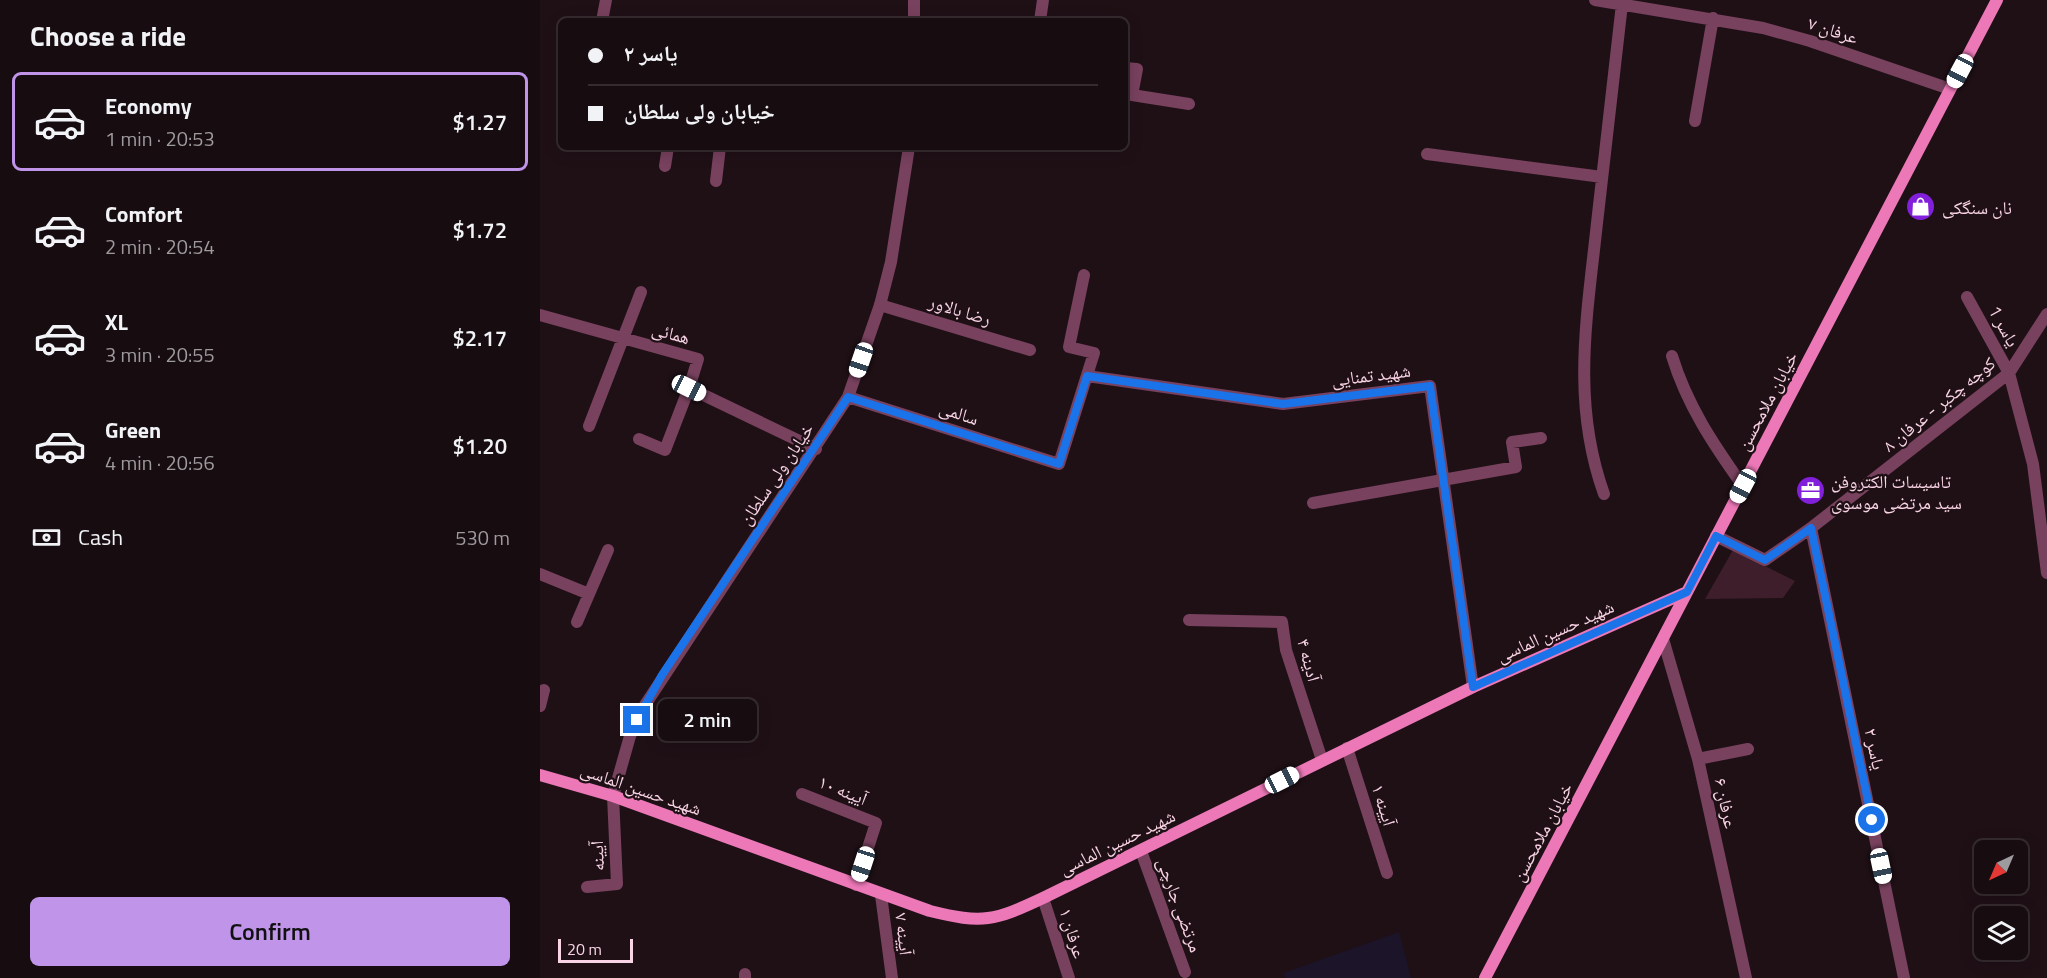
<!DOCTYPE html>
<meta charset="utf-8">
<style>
body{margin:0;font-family:"Titillium Web","Noto Naskh Arabic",sans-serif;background:#201519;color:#f1f3f6;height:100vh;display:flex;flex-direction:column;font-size:22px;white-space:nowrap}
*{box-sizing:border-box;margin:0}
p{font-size:20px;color:#9e9b9f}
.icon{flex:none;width:33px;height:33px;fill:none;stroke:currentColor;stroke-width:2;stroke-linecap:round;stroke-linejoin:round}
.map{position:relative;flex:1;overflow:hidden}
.sheet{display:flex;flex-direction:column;background:#170c10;width:540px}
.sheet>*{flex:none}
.guide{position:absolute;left:18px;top:18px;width:570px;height:132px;border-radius:9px;box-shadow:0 3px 15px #0003,0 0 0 2px #362c30;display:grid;align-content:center;height:132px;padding:0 30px;background:#170c10}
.needle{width:39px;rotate:224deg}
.buttons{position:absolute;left:1434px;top:840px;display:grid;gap:12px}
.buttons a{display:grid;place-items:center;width:54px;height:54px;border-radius:9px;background:#170c10;box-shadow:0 3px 15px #0003,0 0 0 2px #362c30;font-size:30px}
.scale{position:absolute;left:18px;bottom:15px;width:75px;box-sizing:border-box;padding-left:6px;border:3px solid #f9d4e5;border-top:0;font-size:16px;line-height:21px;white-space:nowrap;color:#f9d4e5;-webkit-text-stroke:4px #1f1016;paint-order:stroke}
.end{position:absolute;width:27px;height:27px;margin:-14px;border:8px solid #1a73e8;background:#fff;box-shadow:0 0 0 3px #fff}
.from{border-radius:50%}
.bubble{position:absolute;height:42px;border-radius:9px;background:#170c10;box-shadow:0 3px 15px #0003,0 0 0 2px #362c30;font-size:20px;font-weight:600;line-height:42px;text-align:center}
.car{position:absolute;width:18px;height:36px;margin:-18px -9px;border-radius:8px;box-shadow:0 0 4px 2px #0007;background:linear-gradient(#fff 24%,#345 0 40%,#fff 0 76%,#345 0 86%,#fff 0)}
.guide b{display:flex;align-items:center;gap:21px;height:57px;font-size:22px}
.guide b+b{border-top:2px solid #362c30}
.guide i{width:15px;height:15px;background:#f1f3f6}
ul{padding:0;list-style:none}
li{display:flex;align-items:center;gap:18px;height:99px;margin:0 12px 9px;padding:0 18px;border:3px solid transparent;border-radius:9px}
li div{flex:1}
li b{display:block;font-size:22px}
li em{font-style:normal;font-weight:600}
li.current{border-color:#bf94e9}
li>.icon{width:54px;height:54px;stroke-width:1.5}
h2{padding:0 30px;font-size:27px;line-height:72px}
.pay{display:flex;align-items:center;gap:15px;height:66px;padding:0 30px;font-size:22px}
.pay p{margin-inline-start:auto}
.cta{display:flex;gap:12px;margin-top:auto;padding:12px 30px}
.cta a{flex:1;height:69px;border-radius:9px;background:#bf94e9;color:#111;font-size:24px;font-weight:600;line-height:69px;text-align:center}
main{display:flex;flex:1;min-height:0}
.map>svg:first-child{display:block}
</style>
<main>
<section class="sheet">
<h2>Choose a ride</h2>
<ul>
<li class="current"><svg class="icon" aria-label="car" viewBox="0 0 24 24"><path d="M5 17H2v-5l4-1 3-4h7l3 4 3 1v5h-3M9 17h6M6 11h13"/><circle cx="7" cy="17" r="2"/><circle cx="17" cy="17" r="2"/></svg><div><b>Economy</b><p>1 min · 20:53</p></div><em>$1.27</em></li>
<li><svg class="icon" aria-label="car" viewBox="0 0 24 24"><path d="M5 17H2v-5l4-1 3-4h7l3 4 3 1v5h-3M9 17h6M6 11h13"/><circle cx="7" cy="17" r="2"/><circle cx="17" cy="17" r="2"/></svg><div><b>Comfort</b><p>2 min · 20:54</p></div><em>$1.72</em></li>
<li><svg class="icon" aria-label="car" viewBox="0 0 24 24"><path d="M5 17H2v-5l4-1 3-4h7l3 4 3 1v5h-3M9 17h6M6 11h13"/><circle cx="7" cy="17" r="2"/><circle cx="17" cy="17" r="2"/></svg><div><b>XL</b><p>3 min · 20:55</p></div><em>$2.17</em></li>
<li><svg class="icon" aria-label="car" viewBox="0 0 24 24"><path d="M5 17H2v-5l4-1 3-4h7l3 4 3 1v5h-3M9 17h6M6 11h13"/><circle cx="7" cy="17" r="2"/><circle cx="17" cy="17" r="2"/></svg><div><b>Green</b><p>4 min · 20:56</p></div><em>$1.20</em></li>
</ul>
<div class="pay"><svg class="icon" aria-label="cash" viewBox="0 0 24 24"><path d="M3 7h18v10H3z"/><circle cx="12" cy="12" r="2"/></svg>Cash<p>530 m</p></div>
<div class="cta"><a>Confirm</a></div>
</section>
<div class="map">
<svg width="1507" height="978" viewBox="0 0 1507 978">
<rect width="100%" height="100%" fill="#1f1016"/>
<path fill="#1c1428" d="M859 932 871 978H745L744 973Z"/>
<path fill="#3d1e2a" d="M1193 550 1255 581 1243 598 1165 599Z"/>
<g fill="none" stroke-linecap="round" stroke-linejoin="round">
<path stroke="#78415e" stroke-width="12" d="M340 305 490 350
M1123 639 1158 759 1206 978
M1158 759 1208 749"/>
<path stroke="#78415e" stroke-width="12" d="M1055 0 1223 28 1270 41 1410 89
M62 21 66 0
M374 21V0
M500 21 503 0
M585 68 597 69 592 95 649 104
M1155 121 1173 18
M887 154 1062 177
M125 166 128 147
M176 181 180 147
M1427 297 1469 373 1493 464 1507 573
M0 315 158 359 149 388 276 449
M1132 356C1147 405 1173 444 1203 486
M547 376 743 404 890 386 933 687
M308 397 519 464 554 353 529 347 544 275
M49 426 101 292
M99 439 125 450 149 388
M1064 494C1031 402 1047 317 1057 223 1065 150 1073 77 1082 4
M773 503 976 467 972 442 1001 438
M1271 528 1364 978
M1176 536 1225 560 1271 528 1469 373 1507 314
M0 574 49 594
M649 620 742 622 746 650 782 760
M37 622 68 550
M0 706 4 690
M807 748 847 873
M262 794 336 823 316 885
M601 851 645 972
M47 887 77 884 73 796 90 736 105 705 308 397 340 305 351 262 369 147
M341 895 352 978
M503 898 529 978
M205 978V974"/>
<path stroke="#ec78b7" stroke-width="12" d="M0 775 73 796 390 911C443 924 454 921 503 898L933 687 1147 592
M945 978 1457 0"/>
</g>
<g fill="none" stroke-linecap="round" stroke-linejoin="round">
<path stroke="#1a73e8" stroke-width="8" d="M97 720 122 675 308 397 519 464 547 376 743 404 890 386 933 687 1147 592 1176 536 1225 560 1271 528 1332 820"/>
</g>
<defs>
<symbol id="shop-disc" viewBox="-11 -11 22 22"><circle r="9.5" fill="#821fda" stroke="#1f1016"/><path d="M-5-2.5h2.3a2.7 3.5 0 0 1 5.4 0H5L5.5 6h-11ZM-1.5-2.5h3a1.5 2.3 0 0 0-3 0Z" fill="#fff"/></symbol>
<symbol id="office-disc" viewBox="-11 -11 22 22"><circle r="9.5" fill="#821fda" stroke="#1f1016"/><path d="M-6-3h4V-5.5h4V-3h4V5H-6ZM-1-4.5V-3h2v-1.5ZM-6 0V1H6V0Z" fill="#fff"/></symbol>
</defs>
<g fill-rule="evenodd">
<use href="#shop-disc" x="1364" y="190" width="33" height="33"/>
<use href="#office-disc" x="1254" y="474" width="33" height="33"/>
</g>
<g text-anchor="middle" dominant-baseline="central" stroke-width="4.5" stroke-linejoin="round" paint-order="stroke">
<g font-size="18" fill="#f9d4e5" stroke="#1f1016">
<text transform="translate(1293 30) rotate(18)">عرفان ۷</text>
<text transform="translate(420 310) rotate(17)">رضا بالاور</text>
<text transform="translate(1464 326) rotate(61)">یاسر 1</text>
<text transform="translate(131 333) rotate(15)">همائی</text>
<text transform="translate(831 375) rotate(-7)">شهید تمنایی</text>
<text transform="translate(1227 401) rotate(-62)">خیابان ملامحسن</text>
<text transform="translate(1399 404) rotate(-39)">کوچه چکبر - عرفان ۸</text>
<text transform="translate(419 413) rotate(18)">سالمی</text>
<text transform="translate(236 474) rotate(-56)">خیابان ولی سلطان</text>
<text transform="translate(1015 631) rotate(-24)">شهید حسین الماسی</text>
<text transform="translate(769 660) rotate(75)">آدینه ۴</text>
<text transform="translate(1335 749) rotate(78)">یاسر ۲</text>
<text transform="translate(101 789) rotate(19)">شهید حسین الماسی</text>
<text transform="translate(303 790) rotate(22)">آیینه ۱۰</text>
<text transform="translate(1186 803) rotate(78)">عرفان ۶</text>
<text transform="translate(844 805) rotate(73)">آیینه ۱</text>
<text transform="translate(1002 832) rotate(-62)">خیابان ملامحسن</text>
<text transform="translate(577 842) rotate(-26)">شهید حسین الماسی</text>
<text transform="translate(57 856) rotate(-93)">آیینه</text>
<text transform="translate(640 905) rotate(70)">مرتضی جارچی</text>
<text transform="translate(533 933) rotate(73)">عرفان ۱</text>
<text transform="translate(364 934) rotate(83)">آیینه ۷</text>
</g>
<g font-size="18" fill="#f9d4e5" stroke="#1f1016" text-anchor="start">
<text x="1402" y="207">نان سنگکی</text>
<text x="1291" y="481">تاسیسات الکتروفن<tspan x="1291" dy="21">سید مرتضی موسوی</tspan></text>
</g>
</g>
</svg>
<div class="buttons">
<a><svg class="needle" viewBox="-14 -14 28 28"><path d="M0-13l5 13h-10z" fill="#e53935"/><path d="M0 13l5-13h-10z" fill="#9e9b9f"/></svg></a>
<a><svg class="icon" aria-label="layers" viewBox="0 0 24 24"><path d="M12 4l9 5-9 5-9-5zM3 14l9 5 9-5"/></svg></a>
</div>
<div class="scale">20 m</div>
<i class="end from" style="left:1332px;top:820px"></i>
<i class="end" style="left:97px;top:720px"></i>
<div class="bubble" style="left:118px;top:699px;width:99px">2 min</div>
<i class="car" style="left:1420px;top:71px;rotate:208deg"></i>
<i class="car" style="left:321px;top:360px;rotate:199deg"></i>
<i class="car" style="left:149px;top:388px;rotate:116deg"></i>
<i class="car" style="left:1203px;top:486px;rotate:208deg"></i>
<i class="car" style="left:742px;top:780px;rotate:63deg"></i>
<i class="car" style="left:323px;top:864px;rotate:198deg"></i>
<i class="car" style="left:1341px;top:866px;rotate:168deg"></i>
<div class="guide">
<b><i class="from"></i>یاسر ۲</b>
<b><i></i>خیابان ولی سلطان</b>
</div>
</div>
</main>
